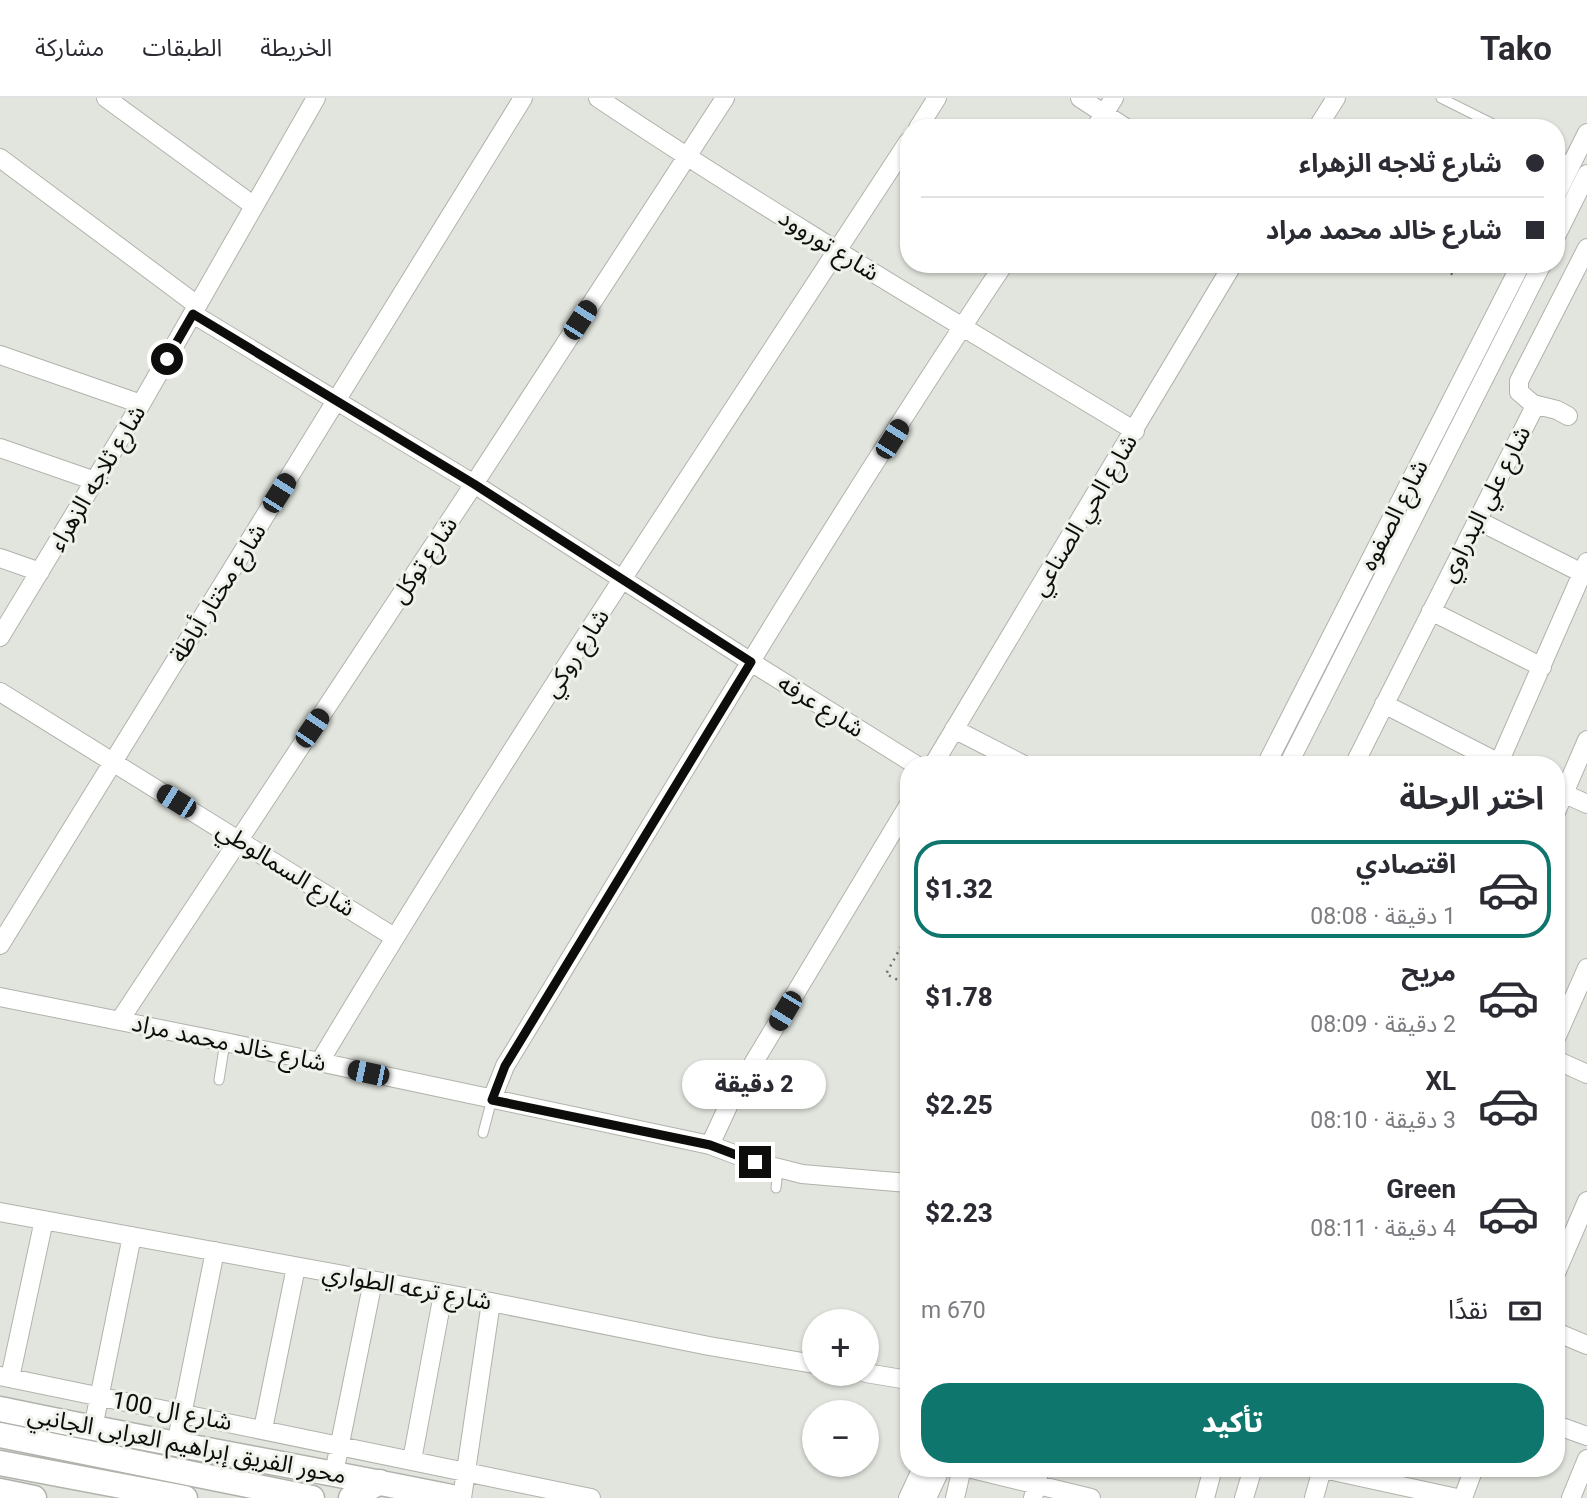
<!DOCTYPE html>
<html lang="ar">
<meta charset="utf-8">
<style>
body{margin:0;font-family:Roboto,"Noto Sans Arabic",sans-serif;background:#f7f7f7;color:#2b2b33;direction:rtl;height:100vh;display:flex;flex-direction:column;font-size:26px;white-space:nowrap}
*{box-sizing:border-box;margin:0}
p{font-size:23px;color:#7c7c81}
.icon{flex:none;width:38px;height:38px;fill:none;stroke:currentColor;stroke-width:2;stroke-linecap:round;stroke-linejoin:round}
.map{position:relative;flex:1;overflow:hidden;direction:ltr}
.side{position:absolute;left:900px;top:658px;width:665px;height:721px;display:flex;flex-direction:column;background:#fff;border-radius:28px;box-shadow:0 2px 5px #0004;direction:rtl}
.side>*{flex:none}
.guide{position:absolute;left:900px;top:21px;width:665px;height:154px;border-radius:28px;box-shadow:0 2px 5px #0004;direction:rtl;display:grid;align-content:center;height:154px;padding:0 21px;background:#fff}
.fabs{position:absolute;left:802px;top:1211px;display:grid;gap:14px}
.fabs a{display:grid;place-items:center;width:77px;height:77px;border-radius:50%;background:#fff;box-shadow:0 2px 5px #0004;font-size:35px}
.end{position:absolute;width:32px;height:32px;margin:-16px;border:9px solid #0d0e0b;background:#fff;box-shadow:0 0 0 4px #fff}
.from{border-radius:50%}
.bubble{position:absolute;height:49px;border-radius:24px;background:#fff;box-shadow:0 2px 5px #0004;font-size:23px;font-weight:800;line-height:49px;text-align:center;direction:rtl}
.car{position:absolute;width:21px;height:42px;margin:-21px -10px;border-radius:9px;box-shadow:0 0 5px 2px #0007;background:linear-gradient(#222 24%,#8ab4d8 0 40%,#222 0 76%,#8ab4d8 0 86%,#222 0)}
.guide b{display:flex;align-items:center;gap:24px;height:66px;font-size:26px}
.guide b+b{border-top:2px solid #e1e1e2}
.guide i{width:18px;height:18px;background:#2b2b33}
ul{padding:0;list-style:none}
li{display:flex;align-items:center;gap:21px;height:98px;margin:0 14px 10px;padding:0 7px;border:4px solid transparent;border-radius:28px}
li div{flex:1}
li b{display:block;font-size:26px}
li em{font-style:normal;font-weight:800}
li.current{border-color:#0f766e}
li>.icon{width:63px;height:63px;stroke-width:1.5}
h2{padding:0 21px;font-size:32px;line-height:84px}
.pay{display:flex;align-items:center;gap:18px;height:77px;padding:0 21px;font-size:26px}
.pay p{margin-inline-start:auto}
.cta{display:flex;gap:14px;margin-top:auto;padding:14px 21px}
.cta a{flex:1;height:80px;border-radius:28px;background:#0f766e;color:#fff;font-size:28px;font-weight:800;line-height:80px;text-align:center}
header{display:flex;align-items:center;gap:42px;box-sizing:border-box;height:98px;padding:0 35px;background:#fff;border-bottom:2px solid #e1e1e2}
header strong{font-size:33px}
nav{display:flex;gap:38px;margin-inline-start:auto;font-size:24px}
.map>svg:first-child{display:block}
</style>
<header>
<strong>Tako</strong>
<nav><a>الخريطة</a><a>الطبقات</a><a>مشاركة</a></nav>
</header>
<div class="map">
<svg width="1587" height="1400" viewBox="0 0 1587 1400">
<rect width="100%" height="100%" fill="#e1e5dd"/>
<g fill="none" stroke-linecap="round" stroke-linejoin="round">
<defs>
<path id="lane" d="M1441 0 1501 30
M1556 57 1572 65
M219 982 225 944
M483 1035 492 1001
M776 1090 778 1071"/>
<path id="street" d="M106 0 254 108
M598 0C773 117 955 224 1135 333
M1080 0 1126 30
M918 30 937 0
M1095 30 1114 0
M1317 30 1336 0
M0 60 197 207
M1556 97 1587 35
M1556 138 1587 76
M193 216 474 386 751 564 916 667
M0 257 141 306
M1533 306 1557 312 1568 318
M0 350 95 383
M1477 422 1582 475
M0 460 40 474
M1431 513 1542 569
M0 539 141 306 316 0
M0 594 394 839
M1384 606 1503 667
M954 631 1024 667
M933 667 1233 166
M1266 667 1521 166
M1288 667 1542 166
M1354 667 1533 312V306L1519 294V283L1587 150
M1498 667 1587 464
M1556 692 1587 706
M1556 714 1587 642
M0 847 523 0
M0 899 225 944 710 1047 755 1064 802 1076 908 1085
M120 922 474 386 725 0
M1556 940 1587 870
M1556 962 1587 976
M319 965C506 652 709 349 908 44
M492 1001 505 968C668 700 829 428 1004 166
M710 1047 730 1004 908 708
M0 1114 491 1204 709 1248 814 1266
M1556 1175 1587 1103
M1556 1234 1587 1247
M866 1275 908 1282
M0 1278 591 1400
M10 1280 44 1122
M1556 1327 1587 1338
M93 1330 132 1138
M263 1331 296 1169
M176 1347 215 1153
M412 1362 443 1196
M968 1370 1091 1400
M1319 1370 1457 1400
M334 1375 373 1183
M462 1400 491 1204
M908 1400 922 1370
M927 1400 941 1370
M955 1400 962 1370
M1033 1400 1040 1370
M1205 1400 1213 1370
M1244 1400 1253 1370
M1314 1400 1322 1371
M1463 1400 1474 1370
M1571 1400 1587 1361"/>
<path id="secondary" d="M0 1311C152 1343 304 1369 456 1400
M0 1337 312 1400
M0 1365 185 1400
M0 1393 34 1400
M351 1400 380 1384"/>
</defs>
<use href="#lane" stroke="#b0b3ab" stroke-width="11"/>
<use href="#street" stroke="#b0b3ab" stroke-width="20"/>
<use href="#secondary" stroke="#b0b3ab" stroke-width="27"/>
<path stroke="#6d706a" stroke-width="2.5" stroke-dasharray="2 5" stroke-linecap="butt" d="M1432 166 1454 177 1461 166
M1476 166H1478
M908 836 886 876 908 887"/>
<use href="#lane" stroke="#fff" stroke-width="9"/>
<use href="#street" stroke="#fff" stroke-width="18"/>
<use href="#secondary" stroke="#fff" stroke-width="24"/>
</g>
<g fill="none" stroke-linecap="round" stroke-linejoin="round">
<path stroke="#0d0e0b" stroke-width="9" d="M167 261 193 216 474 386 751 564 505 968 492 1002 710 1047 755 1064"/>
</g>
<g text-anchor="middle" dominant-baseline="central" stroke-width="6" stroke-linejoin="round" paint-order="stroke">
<g font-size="24" fill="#0d0e0b" stroke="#eef2ea">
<text transform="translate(829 147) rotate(32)">شارع توروود</text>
<text transform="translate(97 380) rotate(-59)">شارع ثلاجه الزهراء</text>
<text transform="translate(1485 406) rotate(-63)">شارع علي البدراوي</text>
<text transform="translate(1084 417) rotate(-59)">شارع الحي الصناعي</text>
<text transform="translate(1394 417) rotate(-63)">شارع الصفوه</text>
<text transform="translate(424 462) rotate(-56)">شارع توكل</text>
<text transform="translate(218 495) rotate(-58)">شارع مختار أباظة</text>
<text transform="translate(576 555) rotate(-57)">شارع روكي</text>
<text transform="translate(821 608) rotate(32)">شارع عرفه</text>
<text transform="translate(286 771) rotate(32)">شارع السمالوطي</text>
<text transform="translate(229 945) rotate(12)">شارع خالد محمد مراد</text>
<text transform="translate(407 1189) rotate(10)">شارع ترعه الطواري</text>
<text transform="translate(172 1313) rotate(11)">شارع ال 100</text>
<text transform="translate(187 1347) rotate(11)">محور الفريق إبراهيم العرابى الجانبي</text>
</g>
</g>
</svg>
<div class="fabs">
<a>+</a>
<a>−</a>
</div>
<i class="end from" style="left:167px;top:261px"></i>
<i class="end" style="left:755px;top:1064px"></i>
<div class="bubble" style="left:682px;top:962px;width:144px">2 دقيقة</div>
<i class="car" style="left:580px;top:222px;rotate:33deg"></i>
<i class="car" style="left:892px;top:341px;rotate:32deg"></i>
<i class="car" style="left:279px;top:395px;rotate:32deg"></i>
<i class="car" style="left:312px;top:630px;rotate:34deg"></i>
<i class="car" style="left:176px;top:703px;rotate:302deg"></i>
<i class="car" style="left:785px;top:913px;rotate:211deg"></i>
<i class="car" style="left:368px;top:975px;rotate:282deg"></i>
<div class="guide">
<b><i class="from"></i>شارع ثلاجه الزهراء</b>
<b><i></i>شارع خالد محمد مراد</b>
</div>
<section class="side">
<h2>اختر الرحلة</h2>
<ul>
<li class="current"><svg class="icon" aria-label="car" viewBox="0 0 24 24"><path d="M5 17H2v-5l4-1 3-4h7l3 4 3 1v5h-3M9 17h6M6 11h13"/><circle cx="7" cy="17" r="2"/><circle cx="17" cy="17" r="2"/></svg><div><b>اقتصادي</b><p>1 دقيقة · 08:08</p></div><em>$1.32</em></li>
<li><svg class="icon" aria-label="car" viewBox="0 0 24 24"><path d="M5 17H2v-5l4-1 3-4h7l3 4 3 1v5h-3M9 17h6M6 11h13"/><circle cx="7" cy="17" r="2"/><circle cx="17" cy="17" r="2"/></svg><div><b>مريح</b><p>2 دقيقة · 08:09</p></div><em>$1.78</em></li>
<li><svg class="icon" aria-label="car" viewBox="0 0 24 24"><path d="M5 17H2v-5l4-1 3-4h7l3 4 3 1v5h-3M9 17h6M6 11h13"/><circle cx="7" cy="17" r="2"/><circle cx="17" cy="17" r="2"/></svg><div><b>XL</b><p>3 دقيقة · 08:10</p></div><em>$2.25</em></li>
<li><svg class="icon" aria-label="car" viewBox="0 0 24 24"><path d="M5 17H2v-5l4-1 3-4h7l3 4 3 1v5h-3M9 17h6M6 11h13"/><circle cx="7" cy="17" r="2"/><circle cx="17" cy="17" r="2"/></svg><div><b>Green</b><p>4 دقيقة · 08:11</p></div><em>$2.23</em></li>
</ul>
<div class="pay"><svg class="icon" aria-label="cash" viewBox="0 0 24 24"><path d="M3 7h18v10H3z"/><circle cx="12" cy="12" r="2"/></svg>نقدًا<p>670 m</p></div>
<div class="cta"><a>تأكيد</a></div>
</section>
</div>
